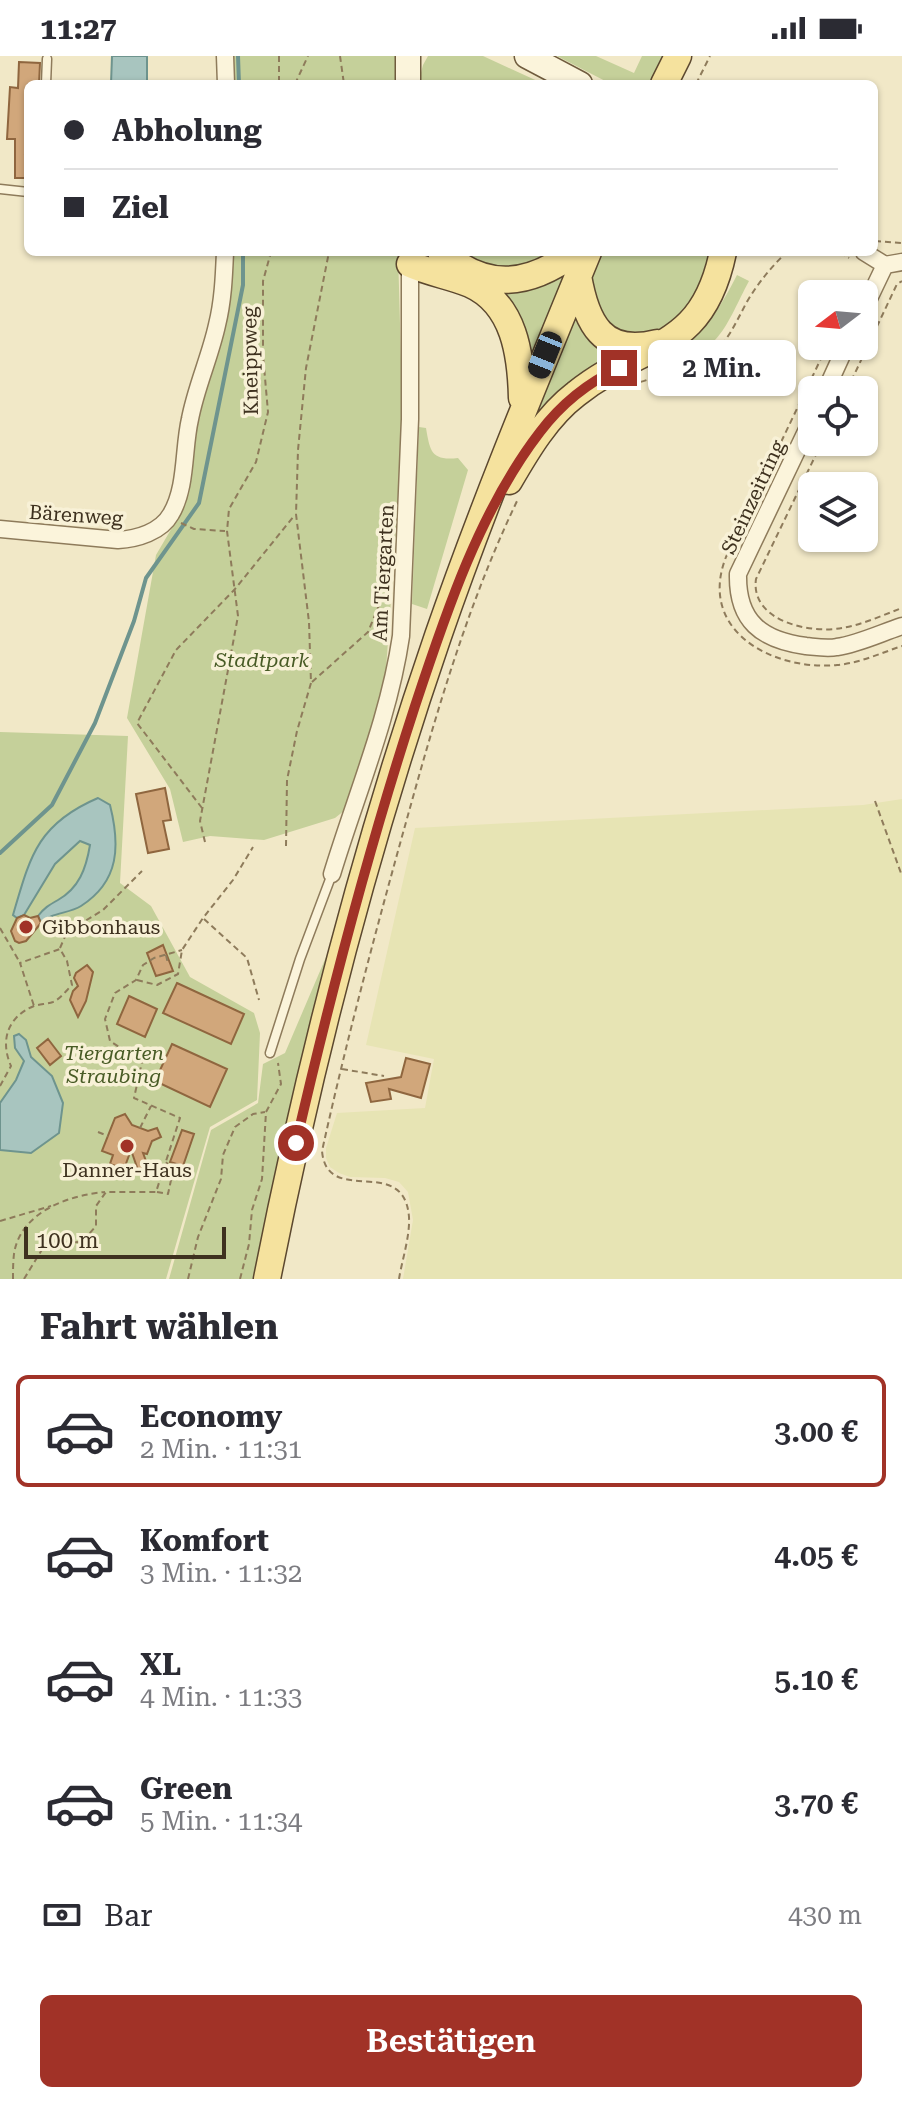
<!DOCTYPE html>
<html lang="de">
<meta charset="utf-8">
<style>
body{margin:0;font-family:"Roboto Serif",serif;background:#f2f2f3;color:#2b2b33;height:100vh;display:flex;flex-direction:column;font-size:30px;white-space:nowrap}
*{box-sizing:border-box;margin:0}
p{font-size:26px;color:#7c7c81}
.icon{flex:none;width:44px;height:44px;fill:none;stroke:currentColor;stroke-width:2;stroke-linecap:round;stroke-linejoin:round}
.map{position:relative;height:1223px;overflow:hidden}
.details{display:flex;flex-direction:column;background:#fff;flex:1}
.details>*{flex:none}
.guide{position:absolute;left:24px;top:24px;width:854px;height:176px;border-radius:12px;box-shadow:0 2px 6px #0004;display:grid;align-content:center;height:176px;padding:0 40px;background:#fff}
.needle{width:52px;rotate:254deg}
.controls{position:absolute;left:798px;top:224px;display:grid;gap:16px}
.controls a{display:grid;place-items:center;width:80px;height:80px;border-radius:12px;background:#fff;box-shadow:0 2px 6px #0004;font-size:40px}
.scale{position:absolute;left:24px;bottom:20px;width:202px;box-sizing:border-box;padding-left:8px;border:4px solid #3e311f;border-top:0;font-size:22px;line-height:28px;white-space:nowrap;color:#3e311f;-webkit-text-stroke:6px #f8f1d7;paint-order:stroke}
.end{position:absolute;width:36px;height:36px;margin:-18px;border:10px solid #a13227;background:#fff;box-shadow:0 0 0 4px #fff}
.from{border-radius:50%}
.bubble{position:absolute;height:56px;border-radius:12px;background:#fff;box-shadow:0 2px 6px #0004;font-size:26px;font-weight:600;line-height:56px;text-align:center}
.car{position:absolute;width:24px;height:48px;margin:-24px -12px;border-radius:10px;box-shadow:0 0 6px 2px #0007;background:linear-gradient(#222 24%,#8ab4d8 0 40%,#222 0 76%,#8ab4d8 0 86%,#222 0)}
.guide b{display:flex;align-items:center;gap:28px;height:76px;font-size:30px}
.guide b+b{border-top:2px solid #e1e1e2}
.guide i{width:20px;height:20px;background:#2b2b33}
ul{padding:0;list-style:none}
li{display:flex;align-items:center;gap:24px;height:112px;margin:0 16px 12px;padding:0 24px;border:4px solid transparent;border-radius:12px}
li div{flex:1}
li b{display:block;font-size:30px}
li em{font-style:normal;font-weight:600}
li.selected{border-color:#a13227}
li>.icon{width:72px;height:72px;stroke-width:1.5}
h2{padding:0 40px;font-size:36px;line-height:96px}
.pay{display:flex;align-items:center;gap:20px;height:88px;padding:0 40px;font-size:30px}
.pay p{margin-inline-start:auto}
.cta{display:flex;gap:16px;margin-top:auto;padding:16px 40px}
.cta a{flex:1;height:92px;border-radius:12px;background:#a13227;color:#fff;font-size:32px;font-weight:600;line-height:92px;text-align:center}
.status{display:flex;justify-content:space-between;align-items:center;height:56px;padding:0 40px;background:#fff;direction:ltr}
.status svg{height:22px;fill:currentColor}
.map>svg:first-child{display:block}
</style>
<div class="status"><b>11:27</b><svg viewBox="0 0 49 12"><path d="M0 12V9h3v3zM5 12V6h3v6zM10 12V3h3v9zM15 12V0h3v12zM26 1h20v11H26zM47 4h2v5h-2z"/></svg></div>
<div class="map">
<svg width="902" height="1223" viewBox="0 0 902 1223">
<rect width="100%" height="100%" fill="#f1e8c7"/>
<path fill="#e7e4b4" d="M902 743V1223H403L413 1164 408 1136 399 1126 385 1122 350 1121 339 1117 330 1111 326 1102V1092L337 1057 425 1052 434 1003 366 989 415 772 863 749Z"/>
<path fill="#c5d09a" d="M229 0H400V28H231Z
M428 0H483L544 28H418L423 9Z
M557 0H596L634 17 642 0H665L650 28H611Z
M233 196H398L403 375 385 627 345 754 335 762 264 784 210 780 183 786 170 733 127 662 156 499 180 458 187 435 195 369Z
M453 196H561L551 204 496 217Z
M597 196H715L711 220 671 275 619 282 587 236Z
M569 211 531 302 493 231Z
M737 219 749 225C726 268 722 294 671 309L668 300C703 280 719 254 737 219Z
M575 255 621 297 528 376Z
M419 371 426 372C430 395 431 405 458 402L468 414 427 553 412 548Z
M0 676 128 680 120 827 151 850 190 921 254 957 260 977 257 1044 210 1071 166 1223H0Z
M332 887 256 1223H169L211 1074 258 1047 263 1008 285 997Z"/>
<path fill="#a8c5bf" stroke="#6e948e" stroke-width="2" d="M112 0H147V28H111Z
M98 742 110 749C120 789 120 825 81 850 68 858 52 856 41 867L38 860C44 852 49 849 58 844 79 832 86 813 90 789L80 785 55 808 24 859 17 862 13 859C30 801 37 768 98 742Z
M19 978 26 984 31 1001 52 1020 63 1047 59 1077 31 1097 0 1094V1047L16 1024 24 1005 15 992 14 980Z"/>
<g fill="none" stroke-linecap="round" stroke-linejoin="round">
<path stroke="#6e948e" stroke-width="4" d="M238 0 239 28
M0 797 52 749 95 667 134 565 146 522 199 447 243 229V196"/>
</g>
<path fill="#d1a77b" stroke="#8f663f" stroke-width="2" d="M19 6 40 7 39 28H28L25 98H28V122H15V83H7L10 31 18 32Z
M165 732 171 764 163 765 169 793 148 797 136 738Z
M24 859 30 862 38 860 41 867 26 885 19 887 15 885 11 875 17 862Z
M163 889 173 915 156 920 147 897Z
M87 909 93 916 86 945 78 961 70 944 73 935 78 930 74 922 76 917Z
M177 927 244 958 231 988 163 957Z
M129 940 157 953 145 981 117 968Z
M48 983 61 1000 50 1009 37 992Z
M172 988 227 1013 210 1051 155 1025Z
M406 1002 430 1008 421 1042 389 1033 391 1043 371 1046 366 1027 401 1021Z
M125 1058 132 1069 148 1075 157 1072 161 1081 152 1085 147 1098 143 1097 149 1113 139 1117 131 1094 124 1113 110 1108 113 1099 102 1095 115 1062Z
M182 1074 194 1078 183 1110 170 1106Z"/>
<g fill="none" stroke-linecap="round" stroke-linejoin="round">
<defs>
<path id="lane" d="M46 28 47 3
M0 133 28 136
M270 997 300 903 332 818"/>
<path id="street" d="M225 0 226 28
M864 196 885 209 902 206
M864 253 885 209
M826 334 846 290
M812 363 738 518C737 565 761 584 806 590 816 591 827 593 837 591 858 588 881 577 902 570
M0 473 118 484C137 483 161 476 171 458 187 431 183 393 190 363 196 331 210 301 217 269 223 245 224 220 225 196
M332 818C356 739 389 662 401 580L410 363V208"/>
<path id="secondary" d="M408 0V28
M527 0 580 28"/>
<path id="primary" d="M664 28 678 0
M441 196C487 236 529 230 575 196
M410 208C430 217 451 220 470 228 515 248 521 300 522 342
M578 220C586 266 602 301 657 287
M509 425C527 394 547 360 576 338 643 284 702 298 723 196
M267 1223C310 1005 366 789 438 580 483 450 536 323 588 196"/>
</defs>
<use href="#lane" stroke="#8e7b5b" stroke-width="11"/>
<use href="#street" stroke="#8e7b5b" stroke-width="19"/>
<use href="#secondary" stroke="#705c3e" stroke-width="27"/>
<use href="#primary" stroke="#5c482f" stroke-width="29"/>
<path stroke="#8e7b5b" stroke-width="2" stroke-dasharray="6 4" stroke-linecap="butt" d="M279 0V28
M340 0 344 28
M295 28 308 0
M696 28 710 0
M875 185 902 187
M840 196 849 202
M852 238 862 223
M827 290 726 501C697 575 773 615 837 609 860 607 881 597 902 590
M622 333C650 320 684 318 709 300 729 286 736 265 748 244 759 226 771 211 787 196
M847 334 897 228 902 225
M822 386 756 523C750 565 810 578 842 572 862 569 883 559 902 552
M181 467 194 473 225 475
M312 626 368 576 387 530
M875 745 902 820
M202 752 137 667 176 594 235 533 294 460
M205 786 200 765 238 560 227 475 229 453 256 406 268 356 263 299V225L271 196
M286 790 287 724 297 675 311 627 309 566 296 458 298 394 306 312 329 196
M204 863 247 902 259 944
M0 872 19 905
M60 892 67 876 103 854 142 815
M166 899 168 908
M137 924 157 929 178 918 182 894 203 862 233 824 253 791
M143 1005 149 998 164 1005
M342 1013 384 1020
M0 1030 11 1010C0 985 7 961 34 950 40 948 47 948 53 946 60 943 66 935 72 929L67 905 60 893 20 907 34 950
M140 1072 151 1050
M98 1076 108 1080
M157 1136 168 1138 173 1115 166 1106
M0 1165 51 1150
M13 1223C13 1215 13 1206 14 1198 20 1156 69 1139 105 1136
M24 1223 46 1187 82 1186 96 1170V1150L106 1136H156L180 1062 134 1042 142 1006 110 985 105 963 115 937 136 924 143 909 154 902 182 894
M188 1223 198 1181 221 1123 223 1099 235 1071 253 1058 265 1056
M240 1223 249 1188 252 1154 262 1123 266 1056 281 1028 278 1007
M399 1223C402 1204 410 1181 409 1161 404 1097 327 1152 322 1095 347 982 377 870 408 759 438 651 469 545 518 443"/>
<use href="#lane" stroke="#fbf4db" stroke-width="8"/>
<use href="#street" stroke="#fbf4db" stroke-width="16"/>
<use href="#secondary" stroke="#fbf4db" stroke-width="24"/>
<use href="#primary" stroke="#f5e29e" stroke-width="26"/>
</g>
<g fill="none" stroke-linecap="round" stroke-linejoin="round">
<path stroke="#a13227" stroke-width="10" d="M296 1087C330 940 368 794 415 650 446 556 480 454 540 376 562 347 587 327 619 312"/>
</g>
<g fill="#a13227" stroke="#f8f1d7" stroke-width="3">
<circle cx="26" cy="871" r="8"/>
<circle cx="127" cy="1090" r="8"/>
</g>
<g text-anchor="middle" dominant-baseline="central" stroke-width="7" stroke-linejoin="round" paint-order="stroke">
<g font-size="20" fill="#3e311f" stroke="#f8f1d7">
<text transform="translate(250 305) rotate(-91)">Kneippweg</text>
<text transform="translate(753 441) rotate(-65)">Steinzeitring</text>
<text transform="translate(76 459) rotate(4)">Bärenweg</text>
<text transform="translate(383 517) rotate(-87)">Am Tiergarten</text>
</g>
<g font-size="20" font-style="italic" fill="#485b25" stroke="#f8f1d7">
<text x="262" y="604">Stadtpark</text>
<text x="114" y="997">Tiergarten<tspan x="114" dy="23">Straubing</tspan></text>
</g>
<g font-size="20" fill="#3e311f" stroke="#f8f1d7" text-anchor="start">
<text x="42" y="871">Gibbonhaus</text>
<text x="127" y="1114" text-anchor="middle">Danner-Haus</text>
</g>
</g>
</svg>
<div class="controls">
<a><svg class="needle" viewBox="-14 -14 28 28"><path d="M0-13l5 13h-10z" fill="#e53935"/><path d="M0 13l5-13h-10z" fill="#7c7c81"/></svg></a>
<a><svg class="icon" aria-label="locate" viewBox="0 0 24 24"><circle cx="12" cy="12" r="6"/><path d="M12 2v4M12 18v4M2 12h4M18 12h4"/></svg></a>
<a><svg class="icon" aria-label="layers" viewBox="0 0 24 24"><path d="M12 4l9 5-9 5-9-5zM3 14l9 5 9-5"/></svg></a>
</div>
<div class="scale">100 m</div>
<i class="end from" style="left:296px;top:1087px"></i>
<i class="end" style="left:619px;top:312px"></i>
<div class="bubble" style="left:648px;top:284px;width:148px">2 Min.</div>
<i class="car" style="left:545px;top:299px;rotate:202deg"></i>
<div class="guide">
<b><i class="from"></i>Abholung</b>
<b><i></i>Ziel</b>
</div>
</div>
<section class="details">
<h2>Fahrt wählen</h2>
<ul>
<li class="selected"><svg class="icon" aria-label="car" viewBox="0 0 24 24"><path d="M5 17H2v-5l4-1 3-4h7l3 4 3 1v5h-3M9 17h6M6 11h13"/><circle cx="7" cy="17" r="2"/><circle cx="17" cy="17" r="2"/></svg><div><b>Economy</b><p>2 Min. · 11:31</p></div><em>3.00 €</em></li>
<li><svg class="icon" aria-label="car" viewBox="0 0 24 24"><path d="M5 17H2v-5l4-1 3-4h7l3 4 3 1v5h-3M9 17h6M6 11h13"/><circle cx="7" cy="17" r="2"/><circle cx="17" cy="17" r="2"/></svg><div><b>Komfort</b><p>3 Min. · 11:32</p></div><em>4.05 €</em></li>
<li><svg class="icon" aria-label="car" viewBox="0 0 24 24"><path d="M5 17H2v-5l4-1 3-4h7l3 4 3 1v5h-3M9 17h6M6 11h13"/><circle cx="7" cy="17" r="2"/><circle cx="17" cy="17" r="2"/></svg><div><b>XL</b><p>4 Min. · 11:33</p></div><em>5.10 €</em></li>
<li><svg class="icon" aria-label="car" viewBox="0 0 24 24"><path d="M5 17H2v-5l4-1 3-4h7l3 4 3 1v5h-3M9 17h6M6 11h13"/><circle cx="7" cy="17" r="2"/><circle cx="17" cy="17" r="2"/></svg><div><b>Green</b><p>5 Min. · 11:34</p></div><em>3.70 €</em></li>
</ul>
<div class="pay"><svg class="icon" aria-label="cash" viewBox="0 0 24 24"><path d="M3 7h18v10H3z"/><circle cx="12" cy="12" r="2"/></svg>Bar<p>430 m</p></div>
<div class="cta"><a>Bestätigen</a></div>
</section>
